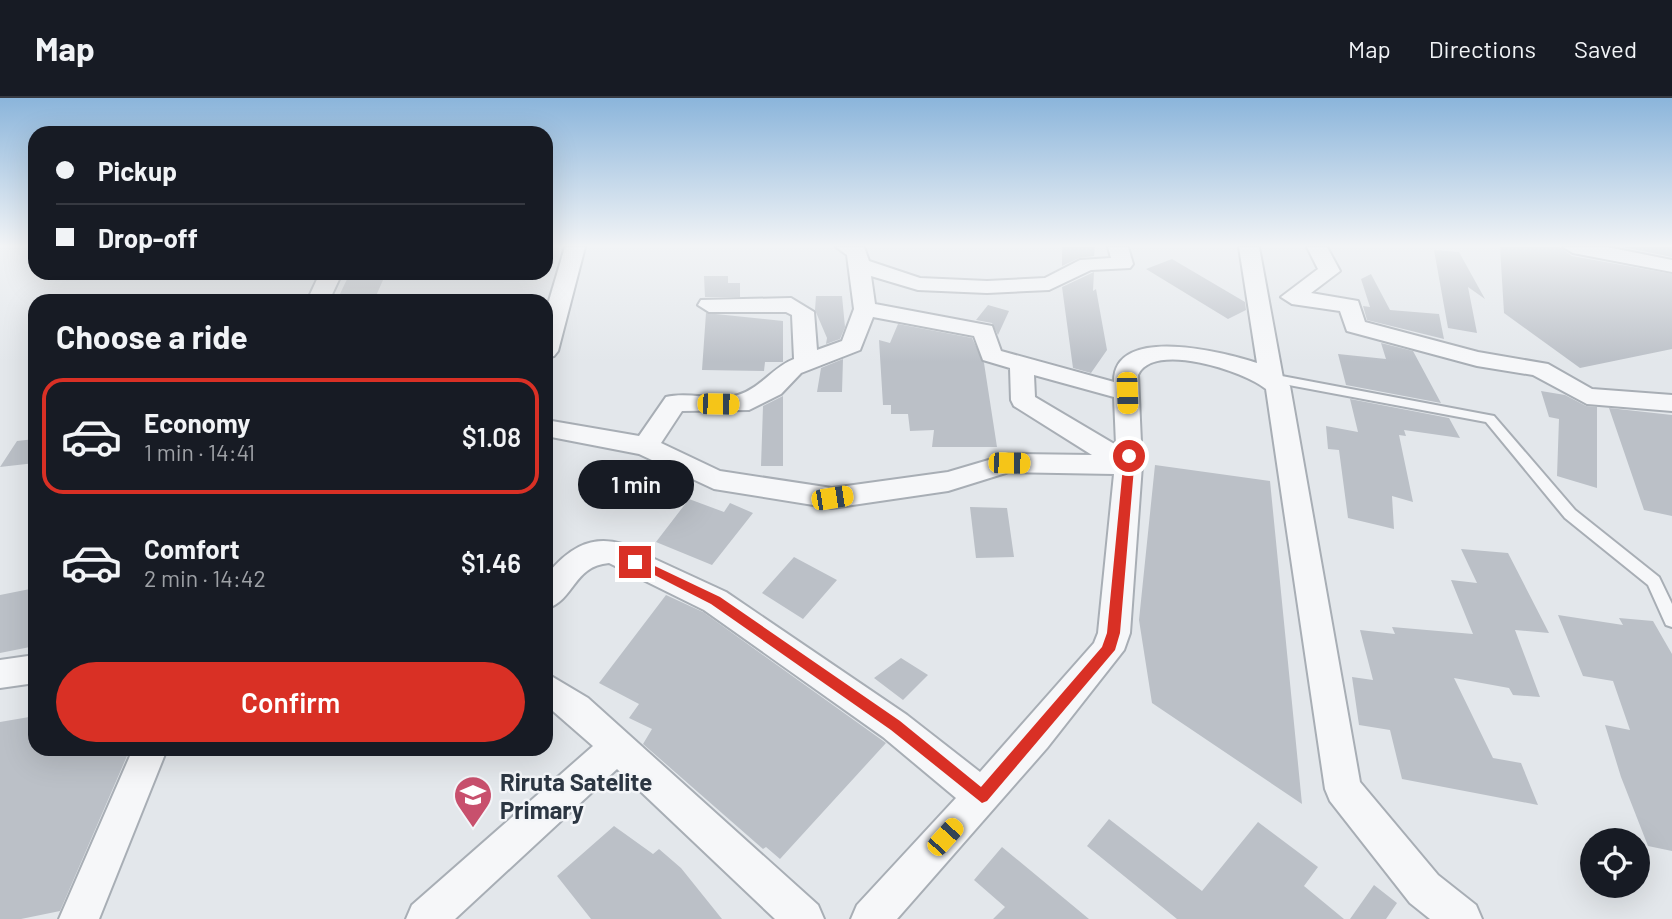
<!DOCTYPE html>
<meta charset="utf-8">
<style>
body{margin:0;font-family:Barlow,sans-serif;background:#20242c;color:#f1f3f6;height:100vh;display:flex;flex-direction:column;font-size:26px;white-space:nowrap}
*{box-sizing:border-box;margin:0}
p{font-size:23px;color:#9ea1a6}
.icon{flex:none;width:38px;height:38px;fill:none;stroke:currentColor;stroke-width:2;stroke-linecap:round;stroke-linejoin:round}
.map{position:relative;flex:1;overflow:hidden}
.sheet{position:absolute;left:28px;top:196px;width:525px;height:462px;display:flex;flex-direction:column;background:#171b24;border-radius:21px;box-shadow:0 7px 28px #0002}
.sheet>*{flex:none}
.guide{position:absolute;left:28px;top:28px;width:525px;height:154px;border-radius:21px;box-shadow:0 7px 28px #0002;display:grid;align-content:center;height:154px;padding:0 28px;background:#171b24}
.buttons{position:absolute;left:1580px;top:730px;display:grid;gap:14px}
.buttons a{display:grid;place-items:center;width:70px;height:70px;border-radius:50%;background:#171b24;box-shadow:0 7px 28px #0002;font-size:35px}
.end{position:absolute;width:32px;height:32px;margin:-16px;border:9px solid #d93025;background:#fff;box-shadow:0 0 0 4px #fff}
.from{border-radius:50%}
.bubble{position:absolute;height:49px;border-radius:24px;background:#171b24;box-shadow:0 7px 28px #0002;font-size:23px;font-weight:600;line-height:49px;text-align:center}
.car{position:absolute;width:21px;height:42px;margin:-21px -10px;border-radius:9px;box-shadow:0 0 5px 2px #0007;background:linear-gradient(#f5c518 24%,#345 0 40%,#f5c518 0 76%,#345 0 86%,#f5c518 0)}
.guide b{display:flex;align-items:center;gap:24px;height:66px;font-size:26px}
.guide b+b{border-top:2px solid #363941}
.guide i{width:18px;height:18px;background:#f1f3f6}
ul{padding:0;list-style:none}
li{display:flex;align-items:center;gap:21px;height:116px;margin:0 14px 10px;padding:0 14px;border:4px solid transparent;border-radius:21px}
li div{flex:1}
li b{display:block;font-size:26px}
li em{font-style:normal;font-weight:600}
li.on{border-color:#d93025}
li>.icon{width:63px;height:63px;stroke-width:1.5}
h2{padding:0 28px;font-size:32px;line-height:84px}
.action{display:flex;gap:14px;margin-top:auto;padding:14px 28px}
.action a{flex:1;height:80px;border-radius:42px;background:#d93025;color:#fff;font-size:28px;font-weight:600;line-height:80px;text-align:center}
header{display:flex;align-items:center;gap:42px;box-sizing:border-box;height:98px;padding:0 35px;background:#171b24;border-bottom:2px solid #363941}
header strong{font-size:33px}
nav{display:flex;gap:38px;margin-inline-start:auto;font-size:24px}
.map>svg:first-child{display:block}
</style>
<header>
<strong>Map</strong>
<nav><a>Map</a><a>Directions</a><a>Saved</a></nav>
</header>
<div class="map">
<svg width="1672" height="821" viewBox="0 0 1672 821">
<rect width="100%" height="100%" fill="#e3e7eb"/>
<path fill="#bbc0c7" d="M1062 149H1095L1094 158 1079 160 1062 168Z
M1500 149H1560L1572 158 1672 176V251L1580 270 1504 215Z
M1622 149H1672V159Z
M1434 152 1459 154 1485 201 1468 189 1477 235 1448 230Z
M1172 161 1245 204 1246 212 1228 221 1146 171Z
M1094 174 1093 193 1096 191 1107 252 1091 275 1073 270 1062 189Z
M350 175H386L376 198 338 200Z
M1371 176 1390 212 1439 216 1444 241 1367 222 1363 208 1370 209 1361 181Z
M704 178H728V185H740V199H705Z
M816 198H842L845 229 840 241 826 246 827 240 815 212Z
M988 207 1009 213 998 237 992 225 976 222Z
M706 215 783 223V264H765L764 273 702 272Z
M898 226 972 240 984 265 997 349H932L934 332 910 333 908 316H891V307H883L879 242 890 245Z
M1381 245 1413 253 1441 305 1346 287 1338 256 1386 261Z
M843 261 842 294H817L821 270Z
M1541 293 1565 297 1586 308 1597 309V390L1557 378 1559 321 1549 319Z
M783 298V368H761L763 308Z
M1350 301 1449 320 1460 340 1404 332 1406 338 1399 337 1413 404 1392 398 1394 431 1348 420 1339 352 1328 351 1326 328 1358 334Z
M1609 310 1672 317V418L1644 412Z
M35 341V365L0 369 17 343Z
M1155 367 1270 383 1302 706 1152 605 1139 522Z
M689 401 724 414 730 405 753 415 712 467 656 444Z
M970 409 1007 410 1014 459 976 460Z
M1461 451 1508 455 1549 535 1515 532 1540 599 1513 597 1509 590 1454 580 1493 660 1521 665 1538 707 1402 681 1390 632 1359 627 1352 579 1373 582 1360 532 1395 536 1392 529 1473 536 1451 482 1477 485Z
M794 459 837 482 803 521 762 495Z
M35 490V548L0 555V497Z
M666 497 703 514 886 645 780 761 766 749 763 751 643 646 652 631 629 620 639 606 599 585Z
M1558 517 1623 527 1619 520 1653 523 1672 556V753L1648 748 1621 679 1605 627 1630 632 1613 583 1583 578Z
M901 560 928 577 903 602 874 580Z
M35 618V651H130L60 813 21 821H0V624Z
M1109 721 1202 793 1258 724 1318 769 1304 788 1344 821H1177L1087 748Z
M614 728 653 756 659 751 681 770 722 821H591L557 778Z
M1002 749 1089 821H993L1005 809 974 782Z
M1374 787 1397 805 1386 821H1350Z"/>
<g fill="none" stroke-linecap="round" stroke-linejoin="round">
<defs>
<path id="service" d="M1271 276 1494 318 1575 412 1659 479 1672 506V529L1666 527 1648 487 1565 420 1486 324 1267 283 1265 280 1267 277Z"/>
<path id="minor" d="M565 149H585L558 253 554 258 546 260V213Z
M836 149H864L869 163 920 180 987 183 1045 180 1080 162 1111 160 1108 149H1128L1133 166 1130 170 1091 172 1049 192 987 195 918 192 871 178 875 206 992 228 1001 253 1114 284C1113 225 1227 255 1257 265L1239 149H1259L1283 280 1290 288 1360 684 1438 777 1476 807 1482 821H1430L1410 805 1330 703 1325 691 1266 291C1244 273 1153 243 1138 277L1142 367 1130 535 1124 552 1047 650 897 821H851L857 807 956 700 883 639 704 512 609 465C573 468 575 502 546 511V478C566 453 589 436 622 446L726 494 907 617 980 674 1094 545 1098 535 1114 376 1009 374 948 393 832 410 714 391 639 356 546 338V322L639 338 666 299C689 293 716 304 738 297 761 290 773 269 794 261L792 217 786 214H709L698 207 701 202 791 200 814 214 817 252 842 243 854 211 847 157ZM873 219 974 238 983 262 1010 270 1011 302 1014 308 1092 357 1009 356 948 374 832 390 720 373 661 345 682 313 749 312 781 296 801 275 860 252ZM1034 277 1114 299 1116 347 1035 299Z
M1307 149H1327L1340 173 1311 195 1358 203 1365 224 1478 254 1548 266 1592 291 1672 297V313L1587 306 1533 277 1477 268 1347 233 1340 213 1292 206 1281 199 1318 171Z
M1563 149H1607L1672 162V174L1573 155Z
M320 175H342L329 203H307Z
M35 557V585L0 590V562Z
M546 575 588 600 818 807 824 821H775L617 671 455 821H406L412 807 593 648 546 607Z
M133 651H167L99 821H59Z"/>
</defs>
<use href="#service" stroke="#a8aeb5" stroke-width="4"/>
<use href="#minor" stroke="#a8aeb5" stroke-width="4"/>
<use href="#service" fill="#f6f7f9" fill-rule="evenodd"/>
<use href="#minor" fill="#f6f7f9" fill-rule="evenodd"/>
</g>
<linearGradient id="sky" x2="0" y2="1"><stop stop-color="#8bb5db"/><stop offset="0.56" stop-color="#f2f4f6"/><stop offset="1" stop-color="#f2f4f6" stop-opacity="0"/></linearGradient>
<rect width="1672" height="264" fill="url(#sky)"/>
<path fill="#d93025" d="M1129 354 1135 358 1120 535 1115 552 987 703 982 705 891 632 711 506 629 464 631 461H640L720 499 900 623 981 689 1102 549 1107 535 1124 358Z"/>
<defs>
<symbol id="school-pin" viewBox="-11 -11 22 30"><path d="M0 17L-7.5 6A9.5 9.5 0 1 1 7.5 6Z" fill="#c8506d" stroke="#f3f5f8"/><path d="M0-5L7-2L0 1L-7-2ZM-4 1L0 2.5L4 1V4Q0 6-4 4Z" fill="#fff"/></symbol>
</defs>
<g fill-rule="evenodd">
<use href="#school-pin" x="451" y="675" width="44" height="60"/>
</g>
<g text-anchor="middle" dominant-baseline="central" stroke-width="5" stroke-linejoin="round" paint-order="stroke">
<g font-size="24" font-weight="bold" fill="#2c3642" stroke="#f3f5f8" text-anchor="start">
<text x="500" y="683">Riruta Satelite<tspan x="500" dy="28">Primary</tspan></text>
</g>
</g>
</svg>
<div class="buttons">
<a><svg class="icon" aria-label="locate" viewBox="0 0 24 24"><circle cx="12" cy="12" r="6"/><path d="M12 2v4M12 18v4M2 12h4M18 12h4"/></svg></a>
</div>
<i class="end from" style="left:1129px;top:358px"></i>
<i class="end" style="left:635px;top:464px"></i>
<div class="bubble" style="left:578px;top:362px;width:116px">1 min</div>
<i class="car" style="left:1127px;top:295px;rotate:178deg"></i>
<i class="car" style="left:718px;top:306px;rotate:91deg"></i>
<i class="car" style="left:1009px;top:365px;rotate:91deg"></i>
<i class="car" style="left:832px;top:400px;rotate:81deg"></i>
<i class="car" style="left:945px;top:739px;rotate:42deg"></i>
<div class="guide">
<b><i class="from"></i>Pickup</b>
<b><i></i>Drop-off</b>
</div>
<section class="sheet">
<h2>Choose a ride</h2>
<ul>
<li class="on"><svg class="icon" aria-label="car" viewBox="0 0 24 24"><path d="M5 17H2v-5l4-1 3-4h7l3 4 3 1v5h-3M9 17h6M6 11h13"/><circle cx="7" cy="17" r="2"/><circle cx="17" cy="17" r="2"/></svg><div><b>Economy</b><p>1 min · 14:41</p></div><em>$1.08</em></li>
<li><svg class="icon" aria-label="car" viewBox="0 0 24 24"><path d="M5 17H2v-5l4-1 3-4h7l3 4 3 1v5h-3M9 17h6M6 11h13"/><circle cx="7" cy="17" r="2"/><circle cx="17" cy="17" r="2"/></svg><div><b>Comfort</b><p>2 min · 14:42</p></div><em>$1.46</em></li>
</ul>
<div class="action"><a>Confirm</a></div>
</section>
</div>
